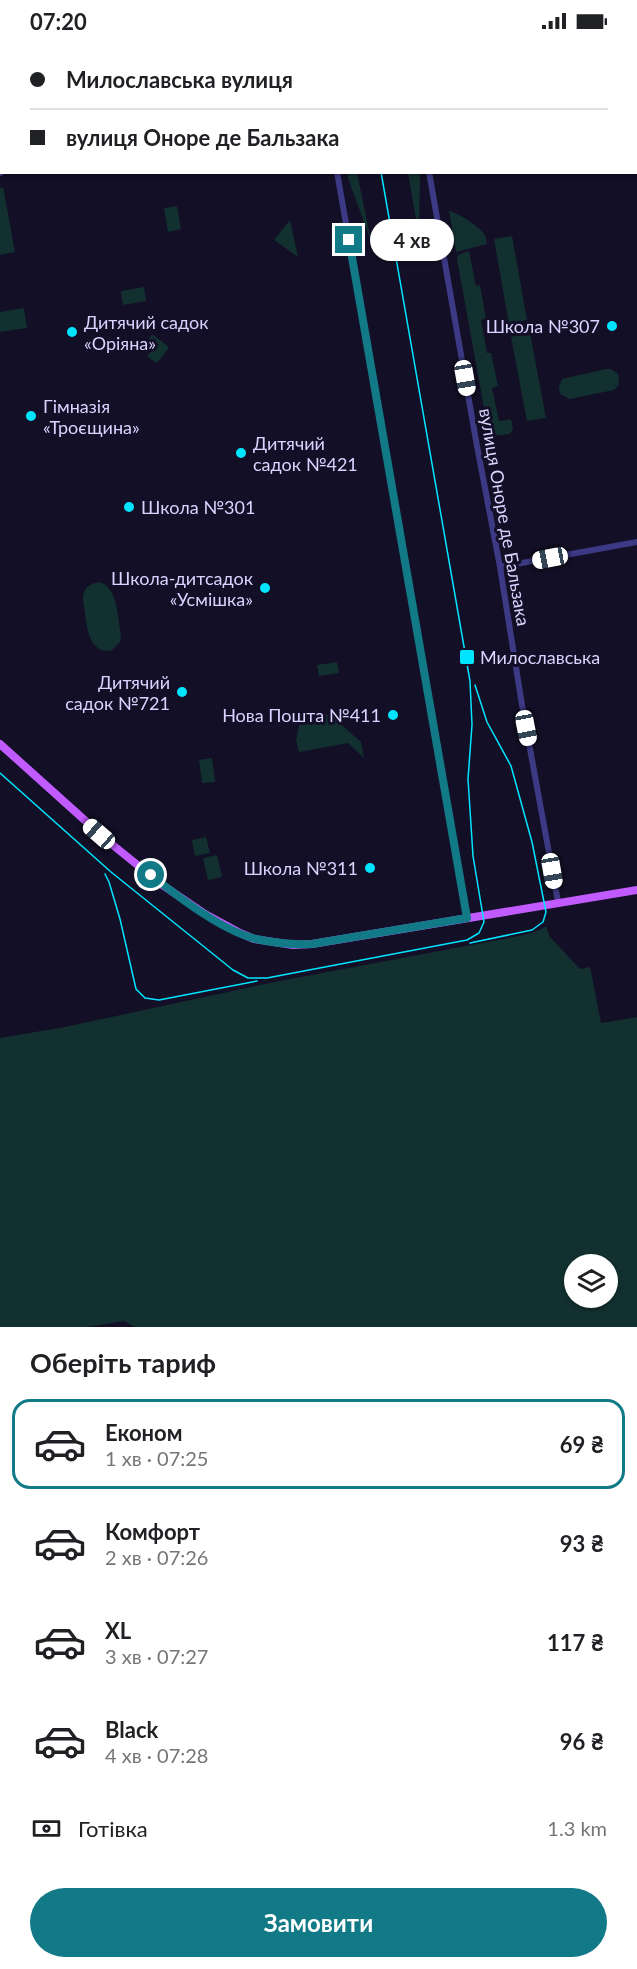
<!DOCTYPE html>
<html lang="uk">
<meta charset="utf-8">
<style>
body{margin:0;font-family:Lato,sans-serif;background:#f6f6f6;color:#202124;height:100vh;display:flex;flex-direction:column;font-size:22px;white-space:nowrap}
*{box-sizing:border-box;margin:0}
p{font-size:20px;color:#757577}
.icon{flex:none;width:33px;height:33px;fill:none;stroke:currentColor;stroke-width:2;stroke-linecap:round;stroke-linejoin:round}
.map{position:relative;height:1285px;overflow:hidden}
.drawer{display:flex;flex-direction:column;background:#fff;flex:1}
.drawer>*{flex:none}
.hud{position:absolute;left:0px;top:0px;width:638px;height:132px;box-shadow:0 2px 4px #0004;display:grid;align-content:center;height:132px;padding:0 30px;background:#fff}
.buttons{position:absolute;left:564px;top:1212px;display:grid;gap:12px}
.buttons a{display:grid;place-items:center;width:54px;height:54px;border-radius:50%;background:#fff;box-shadow:0 2px 4px #0004;font-size:30px}
.end{position:absolute;width:27px;height:27px;margin:-14px;border:8px solid #127987;background:#fff;box-shadow:0 0 0 3px #fff}
.from{border-radius:50%}
.bubble{position:absolute;height:42px;border-radius:21px;background:#fff;box-shadow:0 2px 4px #0004;font-size:20px;font-weight:700;line-height:42px;text-align:center}
.car{position:absolute;width:18px;height:36px;margin:-18px -9px;border-radius:8px;box-shadow:0 0 4px 2px #0007;background:linear-gradient(#fff 24%,#345 0 40%,#fff 0 76%,#345 0 86%,#fff 0)}
.hud b{display:flex;align-items:center;gap:21px;height:57px;font-size:22px}
.hud b+b{border-top:2px solid #e0e0e0}
.hud i{width:15px;height:15px;background:#202124}
ul{padding:0;list-style:none}
li{display:flex;align-items:center;gap:18px;height:90px;margin:0 12px 9px;padding:0 18px;border:3px solid transparent;border-radius:18px}
li div{flex:1}
li b{display:block;font-size:22px}
li em{font-style:normal;font-weight:700}
li.active{border-color:#127987}
li>.icon{width:54px;height:54px;stroke-width:1.5}
h2{padding:0 30px;font-size:27px;line-height:72px}
.pay{display:flex;align-items:center;gap:15px;height:66px;padding:0 30px;font-size:22px}
.pay p{margin-inline-start:auto}
.action{display:flex;gap:12px;margin-top:auto;padding:12px 30px}
.action a{flex:1;height:69px;border-radius:36px;background:#127987;color:#fff;font-size:24px;font-weight:700;line-height:69px;text-align:center}
.status{display:flex;justify-content:space-between;align-items:center;height:42px;padding:0 30px;background:#fff;direction:ltr}
.status svg{height:16px;fill:currentColor}
.map>svg:first-child{display:block}
</style>
<div class="status"><b>07:20</b><svg viewBox="0 0 49 12"><path d="M0 12V9h3v3zM5 12V6h3v6zM10 12V3h3v9zM15 12V0h3v12zM26 1h20v11H26zM47 4h2v5h-2z"/></svg></div>
<div class="map">
<svg width="637" height="1285" viewBox="0 0 637 1285">
<rect width="100%" height="100%" fill="#130f26"/>
<path fill="#12302f" fill-rule="evenodd" d="M348 131H357L371 199 348 136Z
M408 131H420L419 195Z
M3 145 15 210 0 213V146Z
M177 164 181 187 168 190 164 166Z
M449 169C457 170 480 185 484 192 486 195 486 199 487 202L456 210Z
M290 178 298 215 274 198Z
M512 194 527 278 509 282 494 197Z
M469 209 476 244 480 243 486 276 481 278 487 311H491L498 344 492 346 499 379 511 377 513 386 510 392 489 394 457 217 458 213Z
M144 245 146 259 123 263 121 249Z
M24 266 27 286 0 290V270Z
M530 291 546 376 527 379 511 295Z
M152 292 169 305 162 315 156 321 147 314 154 306 147 301Z
M606 327H611L618 332 619 343 614 348 570 357 560 352 559 345 562 337Z
M99 540C118 544 118 578 121 595L120 600 111 609C85 611 87 578 83 558 83 547 88 542 99 540Z
M337 620 339 631 319 634 317 623Z
M329 672 361 700 364 716 348 701 299 710 296 698 300 679Z
M212 716 215 740 202 741 199 718Z
M206 795 210 811 195 814 192 798Z
M217 813 222 835 208 838 203 816Z
M546 884 550 895 580 927 590 925 601 981 637 975V1285H135L124 1279 87 1285H0V996L65 985 274 940 524 893 540 888ZM608 1222V1256H574V1222Z"/>
<g fill="none" stroke-linecap="round" stroke-linejoin="round">
<path stroke="#3d3a85" stroke-width="6" d="M314 0V2
M406 0V2
M636 11 637 10
M636 18H637
M0 122H2
M337 130 467 876
M429 130 477 404 500 525 522 663 558 860
M0 131 2 130
M500 525 637 500"/>
<path stroke="#c25bff" stroke-width="8" d="M0 702 109 800 161 842 205 872 240 891 254 897 293 903 312 902 637 848"/>
<path stroke="#00e5ff" stroke-width="1.5" d="M363 0V2
M0 731 111 830 233 928 248 936H267L467 898 479 891 484 880 473 814 468 737 472 683 470 639 381 130
M105 832 109 840 120 877 136 947 145 956 159 958 257 939
M470 901 532 888 543 880 546 870 532 800 511 724 487 680 475 643"/>
</g>
<g fill="none" stroke-linecap="round" stroke-linejoin="round">
<path stroke="#127987" stroke-width="8" d="M151 833C178 855 223 889 256 897 274 901 293 903 312 902L467 876 349 198"/>
</g>
<g fill="#00e5ff" stroke="#130f26" stroke-width="2">
<circle cx="612" cy="284" r="6"/>
<circle cx="72" cy="290" r="6"/>
<circle cx="31" cy="374" r="6"/>
<circle cx="241" cy="411" r="6"/>
<circle cx="129" cy="465" r="6"/>
<circle cx="265" cy="546" r="6"/>
<rect x="459" y="607" width="16" height="16" rx="3"/>
<circle cx="182" cy="650" r="6"/>
<circle cx="393" cy="673" r="6"/>
<circle cx="370" cy="826" r="6"/>
</g>
<g text-anchor="middle" dominant-baseline="central" stroke-width="6" stroke-linejoin="round" paint-order="stroke">
<g font-size="18" fill="#d9d4ff" stroke="#130f26" text-anchor="start">
<text x="84" y="280">Дитячий садок<tspan x="84" dy="21">«Оріяна»</tspan></text>
<text x="600" y="284" text-anchor="end">Школа №307</text>
<text x="43" y="364">Гімназія<tspan x="43" dy="21">«Троєщина»</tspan></text>
<text x="253" y="401">Дитячий<tspan x="253" dy="21">садок №421</tspan></text>
<text x="141" y="465">Школа №301</text>
<text x="253" y="536" text-anchor="end">Школа-дитсадок<tspan x="253" dy="21">«Усмішка»</tspan></text>
<text x="480" y="615">Милославська</text>
<text x="170" y="640" text-anchor="end">Дитячий<tspan x="170" dy="21">садок №721</tspan></text>
<text x="381" y="673" text-anchor="end">Нова Пошта №411</text>
<text x="358" y="826" text-anchor="end">Школа №311</text>
</g>
<g font-size="18" fill="#d9d4ff" stroke="#130f26">
<text transform="translate(505 475) rotate(80)">вулиця Оноре де Бальзака</text>
</g>
</g>
</svg>
<div class="buttons">
<a><svg class="icon" aria-label="layers" viewBox="0 0 24 24"><path d="M12 4l9 5-9 5-9-5zM3 14l9 5 9-5"/></svg></a>
</div>
<i class="end from" style="left:151px;top:833px"></i>
<i class="end" style="left:349px;top:198px"></i>
<div class="bubble" style="left:370px;top:177px;width:84px">4 хв</div>
<i class="car" style="left:465px;top:336px;rotate:170deg"></i>
<i class="car" style="left:550px;top:516px;rotate:259deg"></i>
<i class="car" style="left:526px;top:686px;rotate:169deg"></i>
<i class="car" style="left:99px;top:792px;rotate:311deg"></i>
<i class="car" style="left:552px;top:829px;rotate:170deg"></i>
<div class="hud">
<b><i class="from"></i>Милославська вулиця</b>
<b><i></i>вулиця Оноре де Бальзака</b>
</div>
</div>
<section class="drawer">
<h2>Оберіть тариф</h2>
<ul>
<li class="active"><svg class="icon" aria-label="car" viewBox="0 0 24 24"><path d="M5 17H2v-5l4-1 3-4h7l3 4 3 1v5h-3M9 17h6M6 11h13"/><circle cx="7" cy="17" r="2"/><circle cx="17" cy="17" r="2"/></svg><div><b>Економ</b><p>1 хв · 07:25</p></div><em>69 ₴</em></li>
<li><svg class="icon" aria-label="car" viewBox="0 0 24 24"><path d="M5 17H2v-5l4-1 3-4h7l3 4 3 1v5h-3M9 17h6M6 11h13"/><circle cx="7" cy="17" r="2"/><circle cx="17" cy="17" r="2"/></svg><div><b>Комфорт</b><p>2 хв · 07:26</p></div><em>93 ₴</em></li>
<li><svg class="icon" aria-label="car" viewBox="0 0 24 24"><path d="M5 17H2v-5l4-1 3-4h7l3 4 3 1v5h-3M9 17h6M6 11h13"/><circle cx="7" cy="17" r="2"/><circle cx="17" cy="17" r="2"/></svg><div><b>XL</b><p>3 хв · 07:27</p></div><em>117 ₴</em></li>
<li><svg class="icon" aria-label="car" viewBox="0 0 24 24"><path d="M5 17H2v-5l4-1 3-4h7l3 4 3 1v5h-3M9 17h6M6 11h13"/><circle cx="7" cy="17" r="2"/><circle cx="17" cy="17" r="2"/></svg><div><b>Black</b><p>4 хв · 07:28</p></div><em>96 ₴</em></li>
</ul>
<div class="pay"><svg class="icon" aria-label="cash" viewBox="0 0 24 24"><path d="M3 7h18v10H3z"/><circle cx="12" cy="12" r="2"/></svg>Готівка<p>1.3 km</p></div>
<div class="action"><a>Замовити</a></div>
</section>
